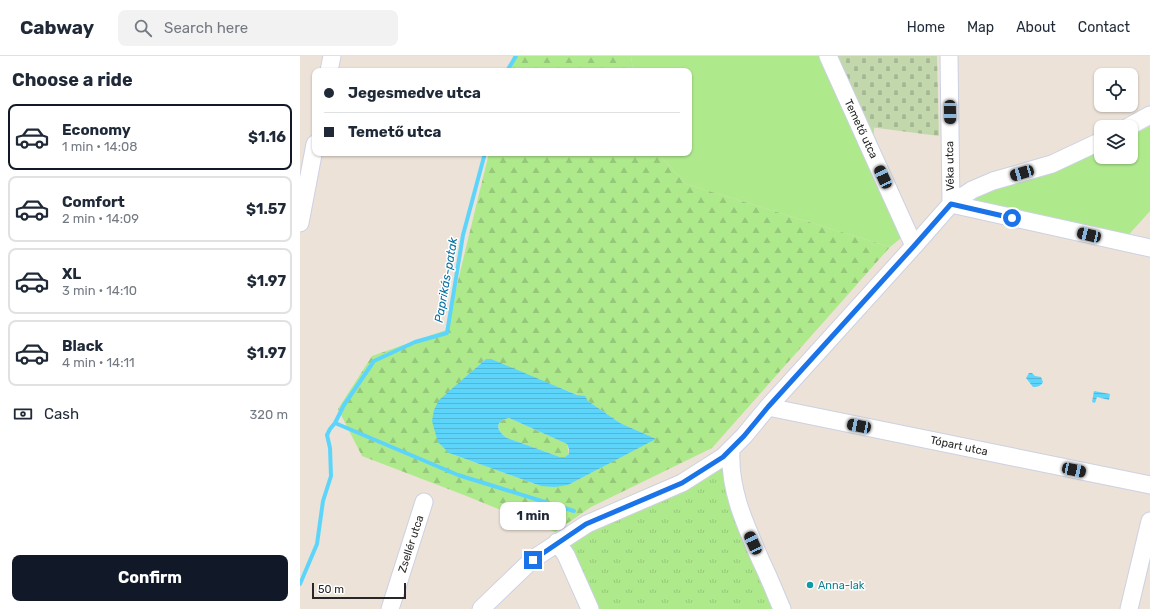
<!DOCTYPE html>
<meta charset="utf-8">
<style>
body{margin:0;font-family:Rubik,sans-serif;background:#f2f2f3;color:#1f2937;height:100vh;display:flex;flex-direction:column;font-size:15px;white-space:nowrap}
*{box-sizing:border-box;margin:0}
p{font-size:13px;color:#747a83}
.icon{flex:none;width:22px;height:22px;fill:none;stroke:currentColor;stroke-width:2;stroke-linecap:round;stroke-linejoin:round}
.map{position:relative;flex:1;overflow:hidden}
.sheet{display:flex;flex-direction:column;background:#fff;width:300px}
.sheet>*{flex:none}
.hud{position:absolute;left:12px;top:12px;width:380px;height:88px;border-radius:8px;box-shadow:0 1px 3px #0004;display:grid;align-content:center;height:88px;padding:0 12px;background:#fff}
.tools{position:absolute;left:794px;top:12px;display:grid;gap:8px}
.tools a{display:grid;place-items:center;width:44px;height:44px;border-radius:8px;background:#fff;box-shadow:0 1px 3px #0004;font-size:20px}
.scale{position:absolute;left:12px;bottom:10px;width:94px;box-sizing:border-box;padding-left:4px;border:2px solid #272727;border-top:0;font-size:11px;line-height:14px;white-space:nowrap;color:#272727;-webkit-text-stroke:3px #fff;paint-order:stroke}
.end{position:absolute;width:18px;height:18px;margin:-9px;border:5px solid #1a73e8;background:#fff;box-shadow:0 0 0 2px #fff}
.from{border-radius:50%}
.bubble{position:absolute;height:28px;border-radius:8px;background:#fff;box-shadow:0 1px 3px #0004;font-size:13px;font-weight:700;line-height:28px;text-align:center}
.car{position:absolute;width:12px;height:24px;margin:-12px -6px;border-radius:5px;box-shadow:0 0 3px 1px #0007;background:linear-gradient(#222 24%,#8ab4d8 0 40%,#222 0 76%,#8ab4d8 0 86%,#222 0)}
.hud b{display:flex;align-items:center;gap:14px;height:38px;font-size:15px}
.hud b+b{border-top:1px solid #e0e1e3}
.hud i{width:10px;height:10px;background:#1f2937}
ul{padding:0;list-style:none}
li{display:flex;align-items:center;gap:12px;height:66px;margin:0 8px 6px;padding:0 4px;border:2px solid #e0e1e3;border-radius:8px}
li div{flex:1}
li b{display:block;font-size:15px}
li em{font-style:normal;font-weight:700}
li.on{border-color:#111827}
li>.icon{width:36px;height:36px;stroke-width:1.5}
h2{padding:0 12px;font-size:18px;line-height:48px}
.pay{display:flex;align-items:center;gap:10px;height:44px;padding:0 12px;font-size:15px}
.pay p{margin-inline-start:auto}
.cta{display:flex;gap:8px;margin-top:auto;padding:8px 12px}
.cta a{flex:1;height:46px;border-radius:8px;background:#111827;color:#fff;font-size:16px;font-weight:700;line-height:46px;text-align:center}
header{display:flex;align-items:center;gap:24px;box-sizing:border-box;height:56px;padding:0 20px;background:#fff;border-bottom:1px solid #e0e1e3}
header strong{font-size:19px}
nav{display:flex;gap:22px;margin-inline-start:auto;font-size:14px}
.search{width:280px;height:36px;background:#f2f2f3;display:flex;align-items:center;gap:10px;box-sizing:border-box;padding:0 14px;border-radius:8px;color:#747a83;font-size:15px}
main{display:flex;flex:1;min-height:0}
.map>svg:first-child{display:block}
</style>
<header>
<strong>Cabway</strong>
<div class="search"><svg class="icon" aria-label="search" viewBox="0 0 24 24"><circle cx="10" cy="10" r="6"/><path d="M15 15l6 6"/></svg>Search here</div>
<nav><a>Home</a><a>Map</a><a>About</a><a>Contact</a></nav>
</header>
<main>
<section class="sheet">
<h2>Choose a ride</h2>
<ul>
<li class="on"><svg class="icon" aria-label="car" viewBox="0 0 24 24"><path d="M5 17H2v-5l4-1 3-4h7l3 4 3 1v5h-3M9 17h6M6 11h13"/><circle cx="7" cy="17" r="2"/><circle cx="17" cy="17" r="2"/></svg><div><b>Economy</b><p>1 min · 14:08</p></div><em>$1.16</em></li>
<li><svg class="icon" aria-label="car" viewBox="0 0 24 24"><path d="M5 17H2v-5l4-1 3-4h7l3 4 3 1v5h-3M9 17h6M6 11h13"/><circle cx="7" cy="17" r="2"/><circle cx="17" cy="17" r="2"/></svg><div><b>Comfort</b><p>2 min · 14:09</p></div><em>$1.57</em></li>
<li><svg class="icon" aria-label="car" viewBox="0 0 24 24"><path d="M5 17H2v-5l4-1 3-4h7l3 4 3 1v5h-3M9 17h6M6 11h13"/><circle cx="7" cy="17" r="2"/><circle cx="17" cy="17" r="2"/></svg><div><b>XL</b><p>3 min · 14:10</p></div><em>$1.97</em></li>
<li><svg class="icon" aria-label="car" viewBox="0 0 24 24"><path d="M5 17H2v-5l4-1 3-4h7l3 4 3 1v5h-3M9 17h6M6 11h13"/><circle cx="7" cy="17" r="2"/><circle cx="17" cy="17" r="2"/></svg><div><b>Black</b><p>4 min · 14:11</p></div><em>$1.97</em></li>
</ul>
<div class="pay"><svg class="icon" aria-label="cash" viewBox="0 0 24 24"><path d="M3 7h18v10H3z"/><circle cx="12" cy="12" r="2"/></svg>Cash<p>320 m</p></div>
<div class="cta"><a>Confirm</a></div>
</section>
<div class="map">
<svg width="850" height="553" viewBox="0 0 850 553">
<defs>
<pattern id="forest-firs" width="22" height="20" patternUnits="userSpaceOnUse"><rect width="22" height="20" fill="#aee98c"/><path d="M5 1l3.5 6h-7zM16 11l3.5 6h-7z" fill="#96c879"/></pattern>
<pattern id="cemetery-stones" width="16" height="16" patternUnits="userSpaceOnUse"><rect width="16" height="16" fill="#c2d8ac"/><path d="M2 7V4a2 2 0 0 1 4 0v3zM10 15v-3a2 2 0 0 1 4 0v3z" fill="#a7b994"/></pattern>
<pattern id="park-tufts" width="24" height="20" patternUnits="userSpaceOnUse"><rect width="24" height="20" fill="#aee98c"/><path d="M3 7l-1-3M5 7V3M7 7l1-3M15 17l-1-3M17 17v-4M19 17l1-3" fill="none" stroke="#96c879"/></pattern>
<pattern id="water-rules" width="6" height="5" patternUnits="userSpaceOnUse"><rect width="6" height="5" fill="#5dd5fb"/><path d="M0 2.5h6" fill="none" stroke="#51b7d7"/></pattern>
</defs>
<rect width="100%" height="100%" fill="#ece2d7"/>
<path fill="#aee98c" d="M331 0H582L573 83 612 173 590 191 386 128 358 97H389V15H333Z
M850 70V155L824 184 658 145 801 93V101H831V80Z"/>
<path fill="url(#forest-firs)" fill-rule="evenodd" d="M213 0H331L333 15H210Z
M189 97H358L386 128 590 191 412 392 291 451 255 476 164 439 62 400 38 353 72 300 146 274ZM186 303 278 339 284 341 288 345 320 367 355 383 268 429 241 430 149 397 169 318Z
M209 362 267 388 269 398 265 401H260L207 382C196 375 194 365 209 362Z"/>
<path fill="url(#cemetery-stones)" d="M531 0H637L639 80 562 70Z"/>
<path fill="url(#park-tufts)" d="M430 407 482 553H290L266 499 273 476Z"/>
<path fill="url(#water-rules)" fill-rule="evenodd" d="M186 303H191L277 339 285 340 288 345 320 367 356 383 268 429 255 431 241 430 149 397 138 386 135 376 132 365 134 354 139 344ZM209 362 267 388 269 393V398L265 401H260L207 382C196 375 194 365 209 362Z
M729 317H732L735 320 741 321 743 326C741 330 738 331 733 331L726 322Z
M794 335 810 338 809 344 797 341 795 347 792 346Z"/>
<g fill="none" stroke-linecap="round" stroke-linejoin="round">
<path stroke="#5dd5fb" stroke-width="4" d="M207 15 216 0
M35 367 158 419 274 455
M0 528 17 488 23 445 31 420 30 392 27 379 30 373 35 367 44 349 74 305 115 286 147 277 163 179 185 97"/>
<defs>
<path id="minor" d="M528 0 614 190
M649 0 651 148
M29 15 32 0
M828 71 850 59
M651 148 850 192
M0 167 15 88
M468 351 850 429
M431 395C429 435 446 470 461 505 469 521 475 537 482 553
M257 486 266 499 290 553
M90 553 124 446
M181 553 233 503 287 468 382 427 423 401 444 380 468 351 614 190 651 148 672 134 693 125 752 108 801 85
M829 553 850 465"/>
</defs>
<use href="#minor" stroke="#ccd1e3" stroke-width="19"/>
<use href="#minor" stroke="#fff" stroke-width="17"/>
</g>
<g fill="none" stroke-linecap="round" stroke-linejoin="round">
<path stroke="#1a73e8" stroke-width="5" d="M233 504 286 468 382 427 423 401 444 380 468 351 614 190 651 148 712 162"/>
</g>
<circle fill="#0f9aa8" stroke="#fff" stroke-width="1.5" cx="510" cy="529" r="4"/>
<g text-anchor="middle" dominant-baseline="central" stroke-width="3" stroke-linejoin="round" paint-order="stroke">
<g font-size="11" fill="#272727" stroke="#fff">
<text transform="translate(561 73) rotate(65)">Temető utca</text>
<text transform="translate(650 110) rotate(-91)">Véka utca</text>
<text transform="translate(659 390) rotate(12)">Tópart utca</text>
<text transform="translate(111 488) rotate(-72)">Zsellér utca</text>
</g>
<g font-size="11" fill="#0d838f" stroke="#fff" text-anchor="start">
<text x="518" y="529">Anna-lak</text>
</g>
<g font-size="12" font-style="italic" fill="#006fa2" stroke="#fff">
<text transform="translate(146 224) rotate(-80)">Paprikás-patak</text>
</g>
</g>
</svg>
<div class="tools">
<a><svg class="icon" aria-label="locate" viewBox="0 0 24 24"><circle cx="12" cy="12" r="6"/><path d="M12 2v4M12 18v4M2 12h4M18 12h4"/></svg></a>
<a><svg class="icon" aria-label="layers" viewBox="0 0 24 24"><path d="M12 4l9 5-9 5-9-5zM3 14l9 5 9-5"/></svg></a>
</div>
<div class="scale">50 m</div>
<i class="end from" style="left:712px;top:162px"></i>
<i class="end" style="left:233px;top:504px"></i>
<div class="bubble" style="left:200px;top:446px;width:66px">1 min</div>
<i class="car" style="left:650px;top:56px;rotate:179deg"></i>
<i class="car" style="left:722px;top:117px;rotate:254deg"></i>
<i class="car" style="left:583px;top:121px;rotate:335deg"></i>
<i class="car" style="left:789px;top:179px;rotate:283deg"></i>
<i class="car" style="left:559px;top:370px;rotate:281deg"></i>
<i class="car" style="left:774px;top:414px;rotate:102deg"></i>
<i class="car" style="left:453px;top:487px;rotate:335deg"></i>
<div class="hud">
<b><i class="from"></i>Jegesmedve utca</b>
<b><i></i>Temető utca</b>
</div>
</div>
</main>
